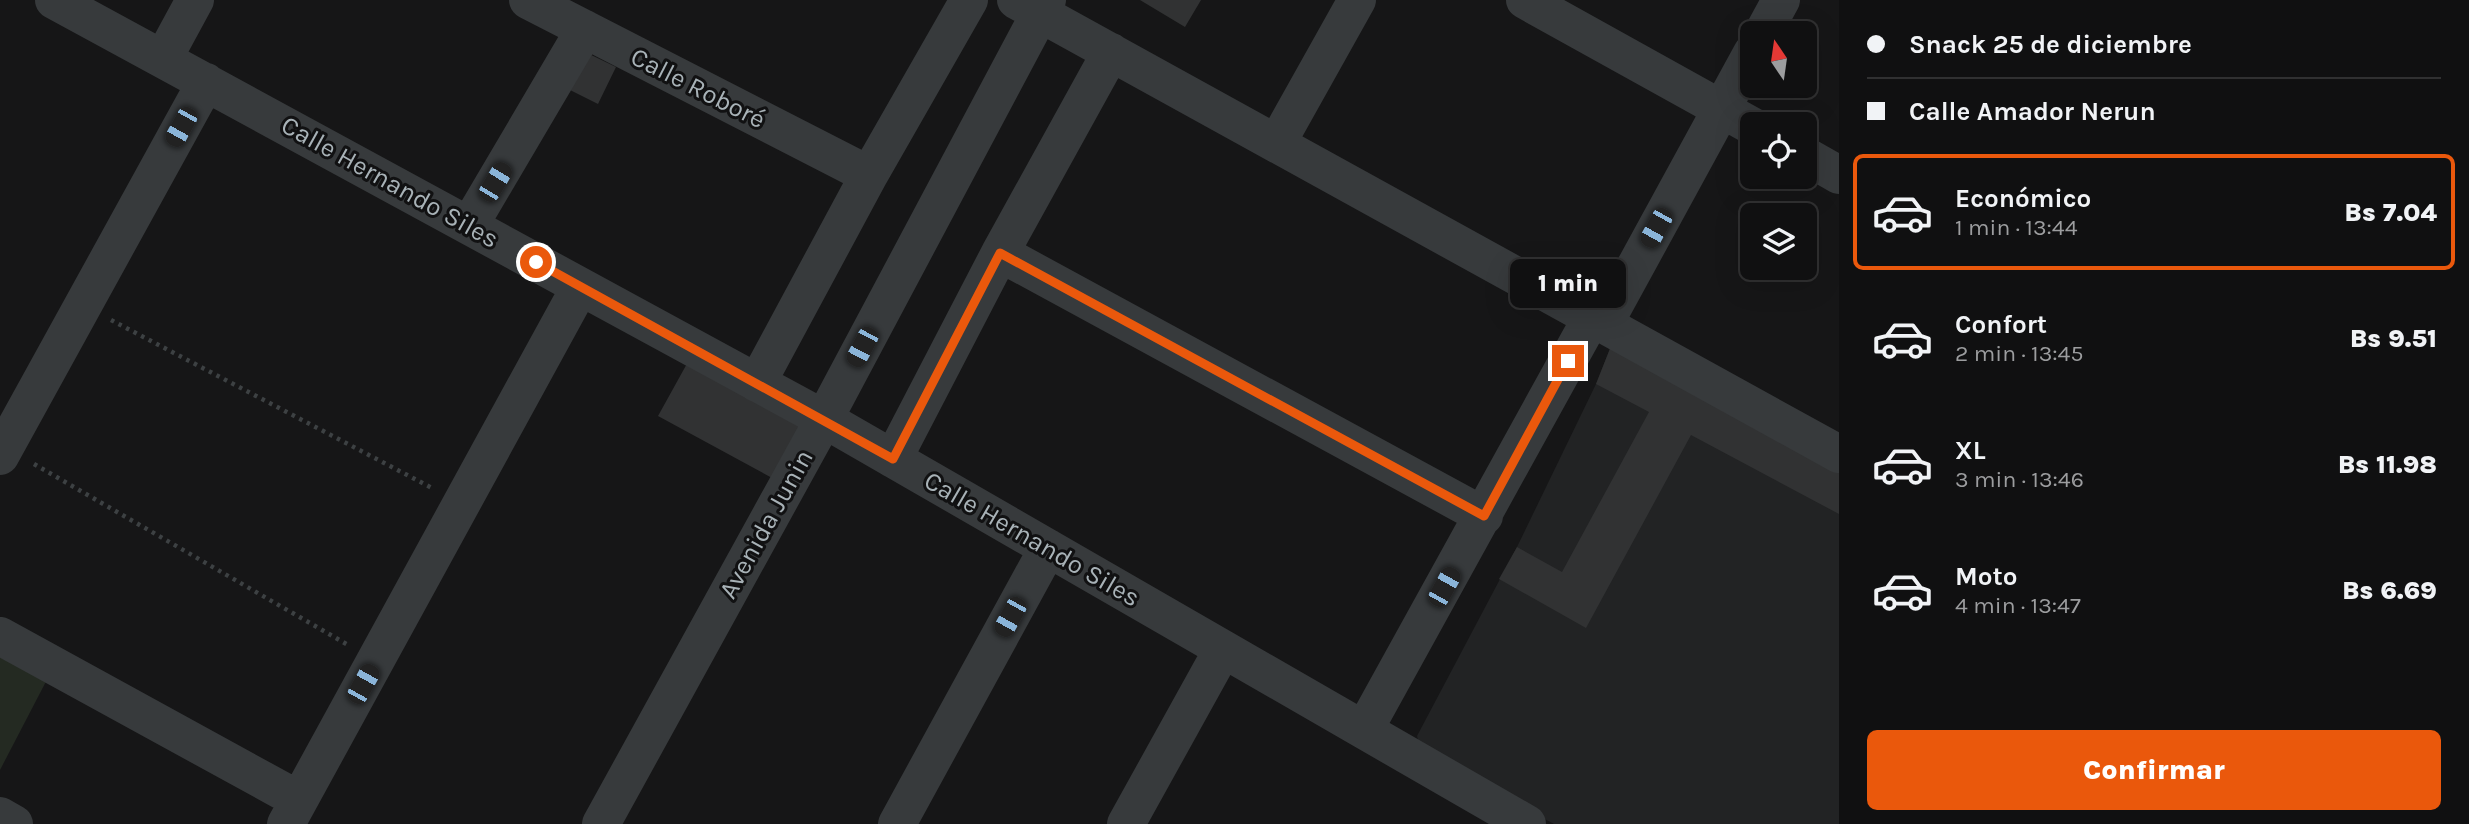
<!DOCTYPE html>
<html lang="es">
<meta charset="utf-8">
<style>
body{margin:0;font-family:Karla,sans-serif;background:#19191a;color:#f1f3f6;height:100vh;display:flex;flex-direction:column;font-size:26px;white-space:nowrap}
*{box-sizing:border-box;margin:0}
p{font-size:23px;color:#9c9d9f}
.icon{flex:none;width:38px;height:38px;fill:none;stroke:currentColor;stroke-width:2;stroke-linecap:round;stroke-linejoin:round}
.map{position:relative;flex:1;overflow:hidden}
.panel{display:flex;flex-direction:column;background:#101011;width:630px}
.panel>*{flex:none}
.top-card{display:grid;align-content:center;height:154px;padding:0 28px;background:#101011}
.needle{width:46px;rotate:347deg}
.fabs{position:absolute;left:1740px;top:21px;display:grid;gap:14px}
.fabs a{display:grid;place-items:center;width:77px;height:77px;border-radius:10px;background:#101011;box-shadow:0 7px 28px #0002,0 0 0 2px #303031;font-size:35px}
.end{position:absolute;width:32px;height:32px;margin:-16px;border:9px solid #ea580c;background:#fff;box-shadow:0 0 0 4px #fff}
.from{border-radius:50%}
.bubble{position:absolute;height:49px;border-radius:10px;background:#101011;box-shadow:0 7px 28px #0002,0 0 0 2px #303031;font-size:23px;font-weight:800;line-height:49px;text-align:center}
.car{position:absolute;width:21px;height:42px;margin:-21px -10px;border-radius:9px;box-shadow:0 0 5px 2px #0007;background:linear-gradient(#222 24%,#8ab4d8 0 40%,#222 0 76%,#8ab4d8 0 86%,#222 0)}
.top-card b{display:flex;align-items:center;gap:24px;height:66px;font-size:26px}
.top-card b+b{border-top:2px solid #303031}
.top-card i{width:18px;height:18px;background:#f1f3f6}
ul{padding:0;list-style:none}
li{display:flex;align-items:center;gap:21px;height:116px;margin:0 14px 10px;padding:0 14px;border:4px solid transparent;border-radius:10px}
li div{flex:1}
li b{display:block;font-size:26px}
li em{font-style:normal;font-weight:800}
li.active{border-color:#ea580c}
li>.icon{width:63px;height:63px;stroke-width:1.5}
.cta{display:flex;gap:14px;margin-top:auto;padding:14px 28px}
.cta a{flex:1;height:80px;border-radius:10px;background:#ea580c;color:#fff;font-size:28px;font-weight:800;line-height:80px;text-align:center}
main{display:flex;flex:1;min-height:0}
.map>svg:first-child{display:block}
</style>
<main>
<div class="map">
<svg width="1839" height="824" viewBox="0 0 1839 824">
<rect width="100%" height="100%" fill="#161617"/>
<path fill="#222324" d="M1613 341 1839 470V824H1554L1421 752 1417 736 1517 547 1596 384Z"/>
<path fill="#242a22" d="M0 644 52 670 0 770Z"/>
<path fill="#313233" d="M1140 0H1201L1185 27Z
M585 52 616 67 598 104 568 89Z
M1613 341 1839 470V514L1691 435 1586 628 1499 579 1517 547 1562 572 1649 412 1596 384Z
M689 360 815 430 785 485 658 416Z"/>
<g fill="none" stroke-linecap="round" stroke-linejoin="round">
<path stroke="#3d4143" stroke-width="4.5" stroke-dasharray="3.5 5" stroke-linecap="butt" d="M111 320 432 488
M34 464 348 645"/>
<path stroke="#373a3c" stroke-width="38" d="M54 0 824 419 1527 824
M528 0 869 175
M1016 0 1839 454
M1525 0 1752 126
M1763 33 1781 0
M163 59 195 0
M1277 143 1357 0
M1804 155 1839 175
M469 226 585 29
M1000 253 1484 516
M1604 324 1752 53
M757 383 869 175 969 0
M0 456 206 82
M893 459 1000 253 1111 52
M0 636 299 800
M1364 730 1592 317
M0 816 14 824
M286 824 580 287
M601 824 824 419 1047 0
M897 824 1048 548
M1126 824 1223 649"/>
</g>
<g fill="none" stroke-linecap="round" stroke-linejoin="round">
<path stroke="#ea580c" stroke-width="9" d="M536 262 893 459 1000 253 1484 516 1568 361"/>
</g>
<g text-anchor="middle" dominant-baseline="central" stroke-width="6" stroke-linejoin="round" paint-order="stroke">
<g font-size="26" fill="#a8b2b7" stroke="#111112">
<text transform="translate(698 88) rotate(27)">Calle Roboré</text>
<text transform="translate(390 182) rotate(29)">Calle Hernando Siles</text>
<text transform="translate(766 524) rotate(-61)">Avenida Junin</text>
<text transform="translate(1032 539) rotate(30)">Calle Hernando Siles</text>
</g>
</g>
</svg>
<div class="fabs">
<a><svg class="needle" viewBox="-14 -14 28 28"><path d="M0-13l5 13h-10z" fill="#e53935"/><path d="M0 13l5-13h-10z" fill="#9c9d9f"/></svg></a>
<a><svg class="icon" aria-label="locate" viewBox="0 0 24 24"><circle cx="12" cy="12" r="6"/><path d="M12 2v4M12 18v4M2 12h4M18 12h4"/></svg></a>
<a><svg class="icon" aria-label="layers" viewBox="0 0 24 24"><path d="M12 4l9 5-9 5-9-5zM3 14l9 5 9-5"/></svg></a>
</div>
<i class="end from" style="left:536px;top:262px"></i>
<i class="end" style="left:1568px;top:361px"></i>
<div class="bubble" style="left:1510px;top:259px;width:116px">1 min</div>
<i class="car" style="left:181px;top:127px;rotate:209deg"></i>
<i class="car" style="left:495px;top:182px;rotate:31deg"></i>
<i class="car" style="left:1656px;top:228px;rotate:209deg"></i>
<i class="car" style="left:862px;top:347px;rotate:208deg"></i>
<i class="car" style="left:1444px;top:587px;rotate:29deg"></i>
<i class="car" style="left:1010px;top:617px;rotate:209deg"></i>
<i class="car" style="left:363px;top:684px;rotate:29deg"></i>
</div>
<section class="panel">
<div class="top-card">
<b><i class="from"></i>Snack 25 de diciembre</b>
<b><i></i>Calle Amador Nerun</b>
</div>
<ul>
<li class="active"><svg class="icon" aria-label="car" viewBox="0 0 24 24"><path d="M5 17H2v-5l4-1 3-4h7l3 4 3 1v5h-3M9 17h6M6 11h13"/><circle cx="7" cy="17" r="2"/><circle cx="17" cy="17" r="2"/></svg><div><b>Económico</b><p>1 min · 13:44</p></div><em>Bs 7.04</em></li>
<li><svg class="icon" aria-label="car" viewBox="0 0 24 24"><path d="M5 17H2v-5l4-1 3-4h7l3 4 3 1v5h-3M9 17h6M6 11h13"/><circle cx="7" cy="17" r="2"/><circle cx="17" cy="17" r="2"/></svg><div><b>Confort</b><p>2 min · 13:45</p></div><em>Bs 9.51</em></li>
<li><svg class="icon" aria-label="car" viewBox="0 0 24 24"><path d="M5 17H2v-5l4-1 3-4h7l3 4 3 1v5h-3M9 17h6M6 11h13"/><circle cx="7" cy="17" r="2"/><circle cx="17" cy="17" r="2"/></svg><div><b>XL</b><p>3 min · 13:46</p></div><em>Bs 11.98</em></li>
<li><svg class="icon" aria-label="car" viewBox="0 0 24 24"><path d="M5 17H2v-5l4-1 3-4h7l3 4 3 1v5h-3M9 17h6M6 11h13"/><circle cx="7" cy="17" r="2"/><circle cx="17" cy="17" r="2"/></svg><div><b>Moto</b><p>4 min · 13:47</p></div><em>Bs 6.69</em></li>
</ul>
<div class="cta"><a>Confirmar</a></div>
</section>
</main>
